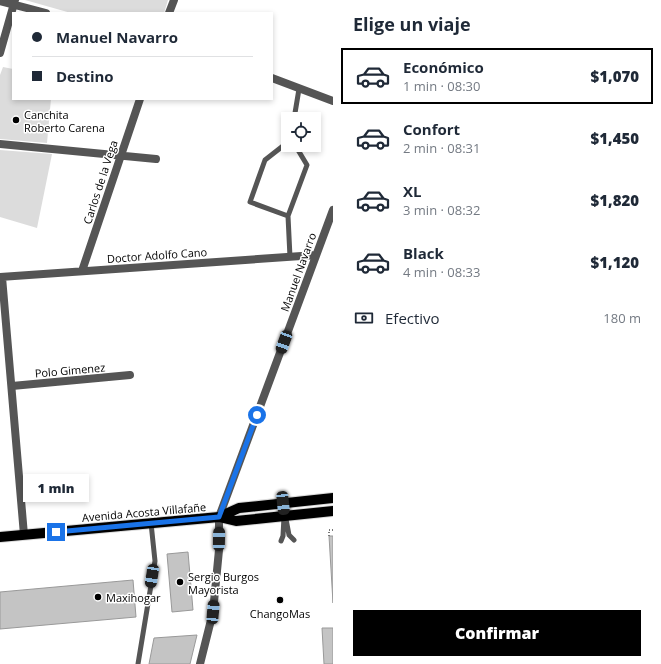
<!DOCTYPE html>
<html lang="es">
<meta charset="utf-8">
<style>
body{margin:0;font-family:"Open Sans",sans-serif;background:#f6f6f7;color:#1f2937;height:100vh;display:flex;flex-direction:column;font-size:15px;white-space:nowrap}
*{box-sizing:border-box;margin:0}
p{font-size:13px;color:#747a83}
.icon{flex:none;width:22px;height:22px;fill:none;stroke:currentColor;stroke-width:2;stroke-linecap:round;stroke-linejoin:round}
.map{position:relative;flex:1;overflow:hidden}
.details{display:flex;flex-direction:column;background:#fff;width:328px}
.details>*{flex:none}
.hud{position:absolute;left:12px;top:12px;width:261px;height:88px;border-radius:0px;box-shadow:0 2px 6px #0003;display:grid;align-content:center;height:88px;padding:0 20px;background:#fff}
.controls{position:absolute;left:281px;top:112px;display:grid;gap:8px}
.controls a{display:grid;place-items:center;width:40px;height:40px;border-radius:0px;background:#fff;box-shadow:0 2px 6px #0003;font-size:20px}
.end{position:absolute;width:18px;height:18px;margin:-9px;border:5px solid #1a73e8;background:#fff;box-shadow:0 0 0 2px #fff}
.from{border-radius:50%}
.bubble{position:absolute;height:28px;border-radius:0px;background:#fff;box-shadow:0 2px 6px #0003;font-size:13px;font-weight:800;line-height:28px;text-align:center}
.car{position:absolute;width:12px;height:24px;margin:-12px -6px;border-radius:5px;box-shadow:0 0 3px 1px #0007;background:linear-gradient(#222 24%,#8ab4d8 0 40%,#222 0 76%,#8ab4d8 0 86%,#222 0)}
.hud b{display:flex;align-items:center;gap:14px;height:38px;font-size:15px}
.hud b+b{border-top:1px solid #e0e1e3}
.hud i{width:10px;height:10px;background:#1f2937}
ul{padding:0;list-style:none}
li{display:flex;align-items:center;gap:12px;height:56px;margin:0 8px 6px;padding:0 12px;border:2px solid transparent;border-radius:0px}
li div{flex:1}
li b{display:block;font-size:15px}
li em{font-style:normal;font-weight:800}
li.active{border-color:#000}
li>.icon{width:36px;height:36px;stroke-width:1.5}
h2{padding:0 20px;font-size:18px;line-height:48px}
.pay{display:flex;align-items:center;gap:10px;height:44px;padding:0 20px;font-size:15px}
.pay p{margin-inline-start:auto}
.primary-button{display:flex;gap:8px;margin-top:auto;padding:8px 20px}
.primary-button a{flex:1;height:46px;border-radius:0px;background:#000;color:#fff;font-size:16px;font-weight:800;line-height:46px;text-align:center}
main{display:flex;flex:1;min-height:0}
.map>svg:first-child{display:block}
</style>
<main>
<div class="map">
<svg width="333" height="664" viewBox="0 0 333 664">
<rect width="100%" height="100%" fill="#fff"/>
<path fill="#dcdcdc" d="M25 0H168L164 13H71Z
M3 67 13 69V99H51L47 143 0 139V75Z
M0 150 52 154 37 228 0 217Z"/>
<path fill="#c4c4c4" stroke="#999" d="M329 536H333V603Z
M188 552 193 610 172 612 167 554Z
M133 580 136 617 0 629V592Z
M322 628H333V664H324Z
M197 635 190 664H149L154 638Z"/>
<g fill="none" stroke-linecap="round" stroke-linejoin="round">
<defs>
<path id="primary" d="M219 517 239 508 333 498
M0 537 219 517 236 521 333 511"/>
</defs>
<use href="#primary" stroke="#dbdbdb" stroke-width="12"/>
<path stroke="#777" stroke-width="2" stroke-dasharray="1 2" stroke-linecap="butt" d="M329 536V530H333"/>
<path stroke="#555" stroke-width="5" d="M294 119 299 89
M288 142 265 160 250 202 288 216 290 257
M288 216 307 165 295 145
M283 503 289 535 294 540
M281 541 283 536 284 517
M138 664 155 561 151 523"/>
<path stroke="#555" stroke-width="8" d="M0 1 46 13
M169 13 174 0
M0 53 15 0
M272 78 333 101
M0 144 156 159
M82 271 140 99
M0 277 316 255
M2 277 24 535
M12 386 130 375
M200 664 213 612 219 550V517L333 210"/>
<use href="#primary" stroke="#000" stroke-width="10"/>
</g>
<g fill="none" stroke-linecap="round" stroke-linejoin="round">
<path stroke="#1a73e8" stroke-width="5" d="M56 532 219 517 257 415"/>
</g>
<g fill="#000" stroke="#fff" stroke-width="1.5">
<circle cx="16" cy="120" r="4"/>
<circle cx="180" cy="582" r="4"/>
<circle cx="98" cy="597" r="4"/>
<circle cx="280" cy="600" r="4"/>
</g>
<g text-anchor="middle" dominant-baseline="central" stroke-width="3" stroke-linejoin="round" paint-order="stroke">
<g font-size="11" fill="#000" stroke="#fff" text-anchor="start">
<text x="24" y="114">Canchita<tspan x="24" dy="13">Roberto Carena</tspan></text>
<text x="188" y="576">Sergio Burgos<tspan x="188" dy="13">Mayorista</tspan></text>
<text x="106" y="597">Maxihogar</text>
<text x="280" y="613" text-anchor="middle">ChangoMas</text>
</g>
<g font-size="11" fill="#000" stroke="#fff">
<text transform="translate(100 182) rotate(-72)">Carlos de la Vega</text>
<text transform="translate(157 255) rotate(-4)">Doctor Adolfo Cano</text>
<text transform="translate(298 272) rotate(-70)">Manuel Navarro</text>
<text transform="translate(70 370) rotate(-5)">Polo Gimenez</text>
<text transform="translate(144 512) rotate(-5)">Avenida Acosta Villafañe</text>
</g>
</g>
</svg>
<div class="controls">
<a><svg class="icon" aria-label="locate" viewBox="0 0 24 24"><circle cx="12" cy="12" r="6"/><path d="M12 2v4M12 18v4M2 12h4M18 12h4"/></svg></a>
</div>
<i class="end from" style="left:257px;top:415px"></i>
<i class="end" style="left:56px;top:532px"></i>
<div class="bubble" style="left:23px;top:474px;width:66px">1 min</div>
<i class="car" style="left:284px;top:342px;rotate:200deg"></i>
<i class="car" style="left:283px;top:503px;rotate:174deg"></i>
<i class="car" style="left:219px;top:539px;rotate:1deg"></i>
<i class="car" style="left:152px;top:576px;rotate:189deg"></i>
<i class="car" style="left:213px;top:612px;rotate:5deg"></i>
<div class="hud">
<b><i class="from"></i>Manuel Navarro</b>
<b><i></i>Destino</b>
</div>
</div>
<section class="details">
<h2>Elige un viaje</h2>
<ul>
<li class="active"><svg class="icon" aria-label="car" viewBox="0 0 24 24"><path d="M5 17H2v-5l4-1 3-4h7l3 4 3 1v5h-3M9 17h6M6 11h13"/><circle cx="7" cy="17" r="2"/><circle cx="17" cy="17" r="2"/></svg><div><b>Económico</b><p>1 min · 08:30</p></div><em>$1,070</em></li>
<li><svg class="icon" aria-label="car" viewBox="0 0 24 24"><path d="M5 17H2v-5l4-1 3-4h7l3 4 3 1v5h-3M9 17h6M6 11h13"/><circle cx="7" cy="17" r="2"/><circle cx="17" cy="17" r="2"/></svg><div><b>Confort</b><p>2 min · 08:31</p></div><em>$1,450</em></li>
<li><svg class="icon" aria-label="car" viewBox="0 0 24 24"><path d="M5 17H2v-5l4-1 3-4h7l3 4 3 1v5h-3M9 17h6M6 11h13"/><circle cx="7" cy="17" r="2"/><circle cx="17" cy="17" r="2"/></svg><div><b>XL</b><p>3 min · 08:32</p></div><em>$1,820</em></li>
<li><svg class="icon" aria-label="car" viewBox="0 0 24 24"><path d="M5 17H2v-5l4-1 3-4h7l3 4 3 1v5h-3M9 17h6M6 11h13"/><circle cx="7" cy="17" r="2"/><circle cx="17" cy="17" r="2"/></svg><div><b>Black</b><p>4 min · 08:33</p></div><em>$1,120</em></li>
</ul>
<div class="pay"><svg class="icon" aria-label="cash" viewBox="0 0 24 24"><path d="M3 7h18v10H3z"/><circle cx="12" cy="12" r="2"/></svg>Efectivo<p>180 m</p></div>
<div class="primary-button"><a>Confirmar</a></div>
</section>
</main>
